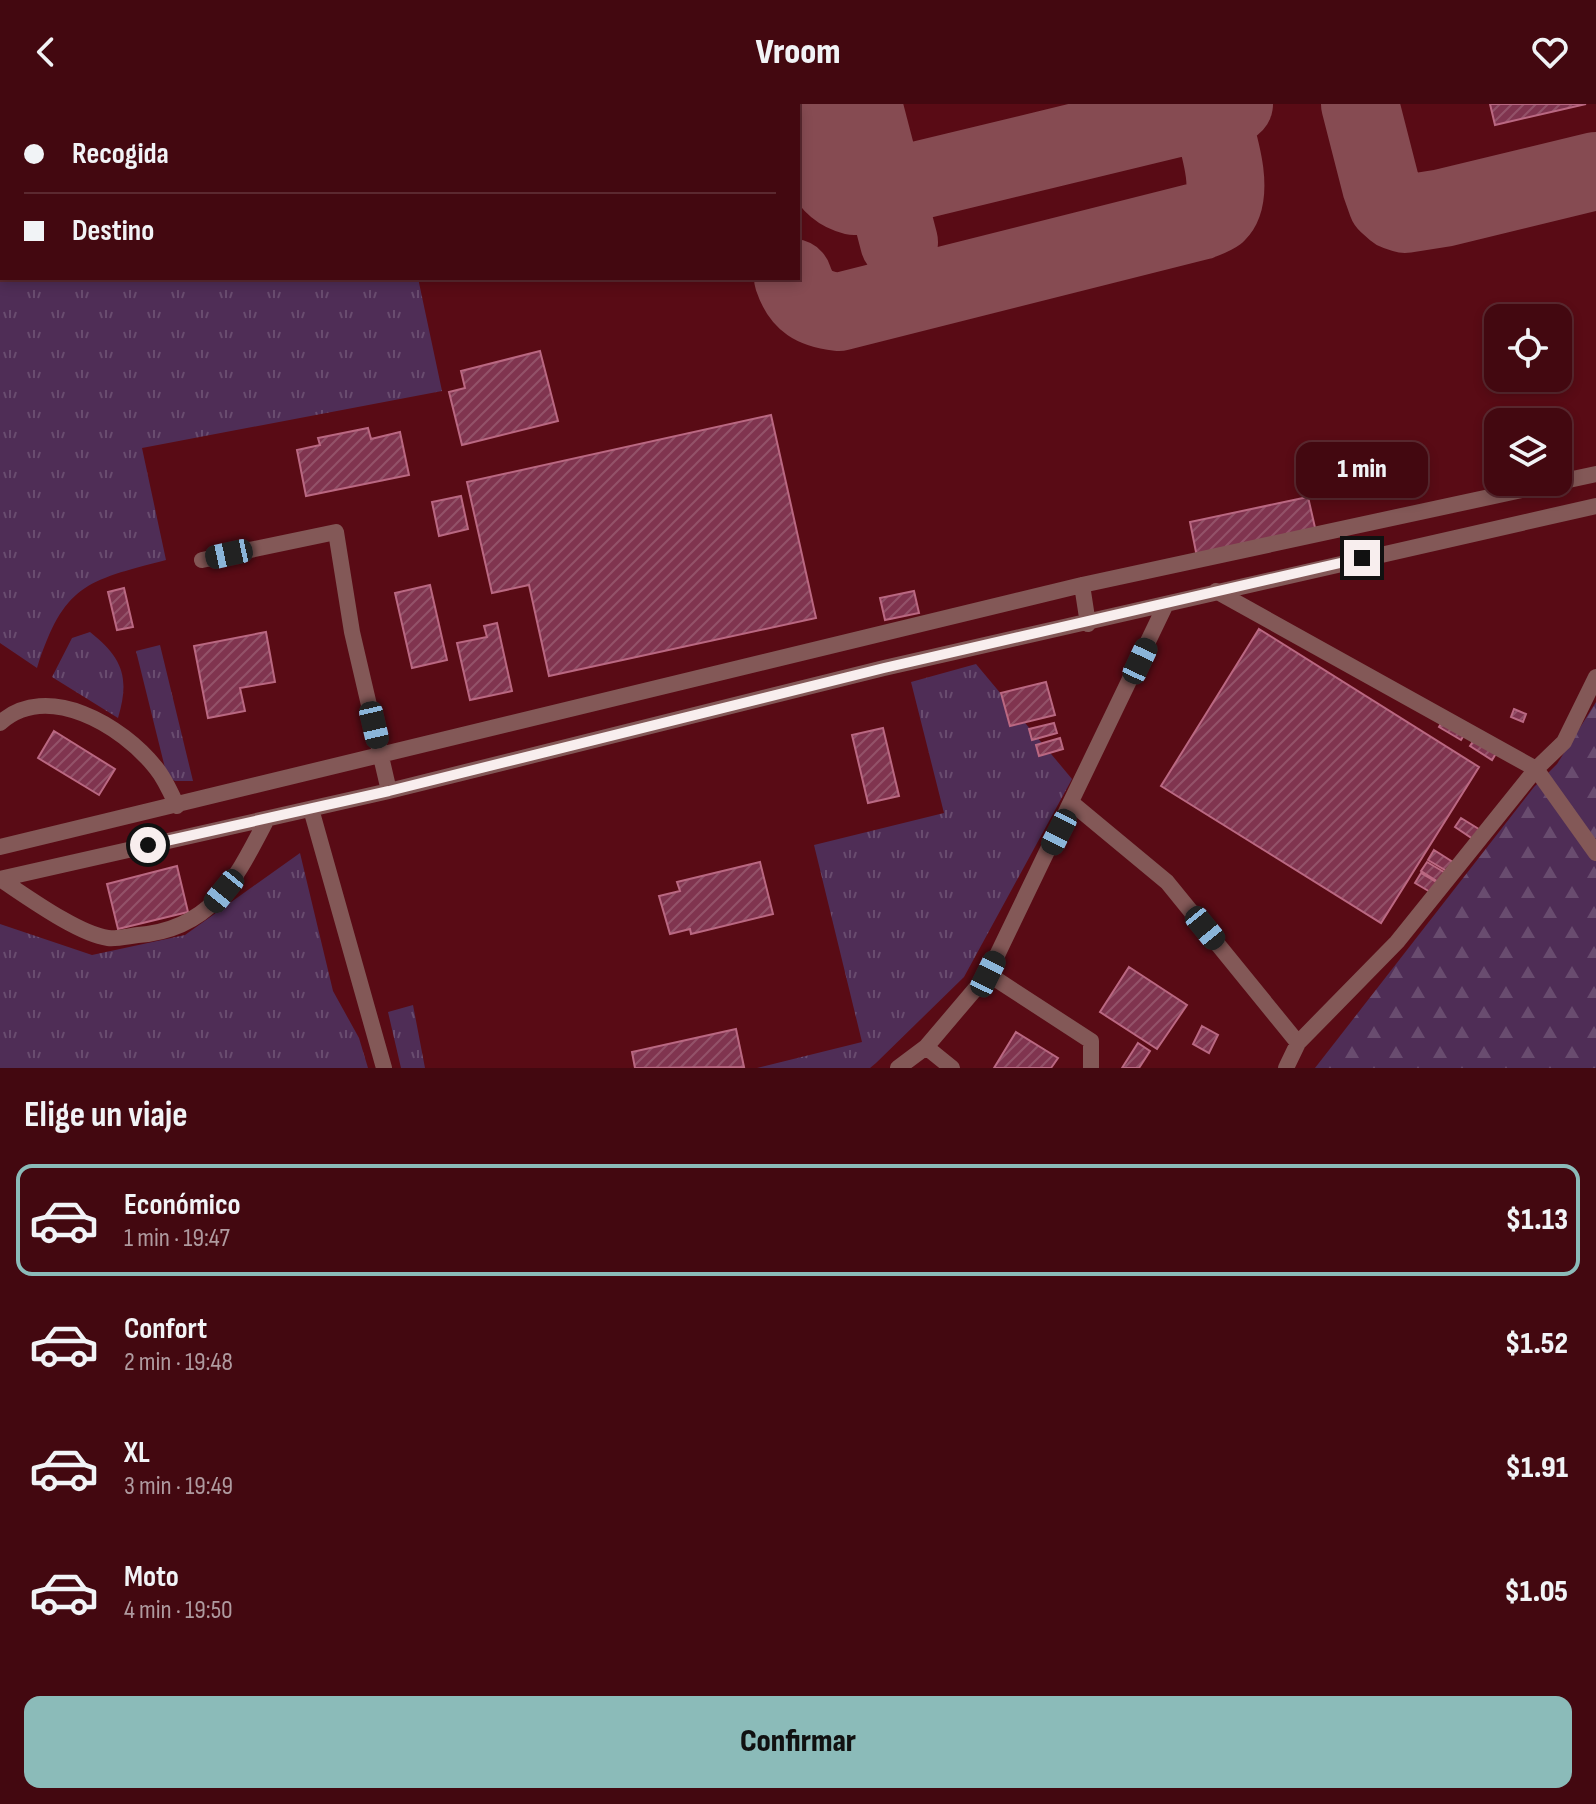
<!DOCTYPE html>
<html lang="es">
<meta charset="utf-8">
<style>
body{margin:0;font-family:"Sofia Sans Condensed",sans-serif;background:#4d161e;color:#f1f3f6;height:100vh;display:flex;flex-direction:column;font-size:30px;white-space:nowrap}
*{box-sizing:border-box;margin:0}
p{font-size:26px;color:#af9a9f}
.icon{flex:none;width:44px;height:44px;fill:none;stroke:currentColor;stroke-width:2;stroke-linecap:round;stroke-linejoin:round}
.map{position:relative;height:964px;overflow:hidden}
.panel{display:flex;flex-direction:column;background:#430810;flex:1}
.panel>*{flex:none}
.banner{position:absolute;left:0px;top:0px;width:800px;height:176px;box-shadow:0 4px 12px #0003,0 0 0 2px #5b2930;display:grid;align-content:center;height:176px;padding:0 24px;background:#430810}
.fabs{position:absolute;left:1484px;top:200px;display:grid;gap:16px}
.fabs a{display:grid;place-items:center;width:88px;height:88px;border-radius:16px;background:#430810;box-shadow:0 4px 12px #0003,0 0 0 2px #5b2930;font-size:40px}
.end{position:absolute;width:36px;height:36px;margin:-18px;border:10px solid #f8eeee;background:#111;box-shadow:0 0 0 4px #111}
.from{border-radius:50%}
.bubble{position:absolute;height:56px;border-radius:16px;background:#430810;box-shadow:0 4px 12px #0003,0 0 0 2px #5b2930;font-size:26px;font-weight:800;line-height:56px;text-align:center}
.car{position:absolute;width:24px;height:48px;margin:-24px -12px;border-radius:10px;box-shadow:0 0 6px 2px #0007;background:linear-gradient(#222 24%,#8ab4d8 0 40%,#222 0 76%,#8ab4d8 0 86%,#222 0)}
.banner b{display:flex;align-items:center;gap:28px;height:76px;font-size:30px}
.banner b+b{border-top:2px solid #5b2930}
.banner i{width:20px;height:20px;background:#f1f3f6}
ul{padding:0;list-style:none}
li{display:flex;align-items:center;gap:24px;height:112px;margin:0 16px 12px;padding:0 8px;border:4px solid transparent;border-radius:16px}
li div{flex:1}
li b{display:block;font-size:30px}
li em{font-style:normal;font-weight:800}
li.on{border-color:#8bbbb9}
li>.icon{width:72px;height:72px;stroke-width:1.5}
h2{padding:0 24px;font-size:36px;line-height:96px}
.cta{display:flex;gap:16px;margin-top:auto;padding:16px 24px}
.cta a{flex:1;height:92px;border-radius:16px;background:#8bbbb9;color:#111;font-size:32px;font-weight:800;line-height:92px;text-align:center}
header{display:flex;justify-content:space-between;align-items:center;height:104px;padding:0 24px;background:#430810;font-size:36px;font-weight:800}
.map>svg:first-child{display:block}
</style>
<header><svg class="icon" aria-label="back" viewBox="0 0 24 24"><path d="M15 5l-7 7 7 7"/></svg>Vroom<svg class="icon" aria-label="heart" viewBox="0 0 24 24"><path d="M12 20l-8-8c-3-5 5-10 8-4 3-6 11-1 8 4z"/></svg></header>
<div class="map">
<svg width="1596" height="964" viewBox="0 0 1596 964">
<defs>
<pattern id="grass-tufts" width="24" height="20" patternUnits="userSpaceOnUse" patternTransform="scale(2)"><rect width="24" height="20" fill="#4f2d56"/><path d="M3 7l-1-3M5 7V3M7 7l1-3M15 17l-1-3M17 17v-4M19 17l1-3" fill="none" stroke="#694c6f"/></pattern>
<pattern id="forest-firs" width="22" height="20" patternUnits="userSpaceOnUse" patternTransform="scale(2)"><rect width="22" height="20" fill="#4f2d56"/><path d="M5 1l3.5 6h-7zM16 11l3.5 6h-7z" fill="#694c6f"/></pattern>
<pattern id="building-hatch" width="6" height="6" patternUnits="userSpaceOnUse" patternTransform="scale(2)"><rect width="6" height="6" fill="#80344f"/><path d="M-1 1l2-2M0 6l6-6M5 7l2-2" fill="none" stroke="#935269"/></pattern>
</defs>
<rect width="100%" height="100%" fill="#590b15"/>
<path fill="url(#grass-tufts)" d="M0 91 2 174H418L442 287 142 344 166 456C85 477 64 481 37 564L0 539Z
M90 528C123 554 130 574 118 614L52 573 72 534Z
M160 541 193 677H175L167 672 136 547Z
M976 560 1072 675 964 873 876 959 870 964H757L862 938 814 741 944 709 911 578Z
M300 749 333 887 359 934 368 964H0V820L92 851 185 831Z
M413 901 425 964H401L388 908Z"/>
<path fill="url(#forest-firs)" d="M1596 598V964H1315L1534 683 1557 660Z"/>
<g fill="none" stroke-linecap="round" stroke-linejoin="round">
<path stroke="#864b52" stroke-width="78" d="M747 0V2
M804 0C813 33 816 83 854 92L1234 0
M863 0 899 138
M1360 0 1381 82 1387 99 1396 107 1405 110 1443 104 1596 67
M73 2 82 0
M0 19 2 18
M793 174C801 198 814 205 839 208L1200 117C1205 115 1213 112 1217 109 1238 88 1214 26 1208 0"/>
</g>
<path fill="url(#building-hatch)" stroke="#ba6882" stroke-width="2" d="M1490 0H1586L1495 21Z
M540 247 558 317 462 341 449 288 465 284 461 267Z
M771 311 816 514 549 572 529 481 492 489 467 378Z
M368 324 371 335 400 328 409 371 306 392 297 346 320 341 318 334Z
M461 392 468 425 439 432 432 398Z
M1308 393 1316 428 1197 453 1190 418Z
M430 481 447 556 412 564 395 489Z
M124 484 133 523 117 526 108 488Z
M914 487 919 509 885 516 880 494Z
M497 519 512 587 470 596 457 539 487 533 484 522Z
M1259 525 1479 663 1381 819 1161 682Z
M266 528 275 578 240 584 245 607 208 614 194 542Z
M1046 578 1055 611 1010 622 1001 589Z
M1514 605 1526 610 1523 618 1511 613Z
M1445 613 1467 626 1461 636 1439 623Z
M1054 619 1057 629 1032 636 1029 625Z
M883 624 899 692 868 699 852 631Z
M54 627 115 665 99 691 38 654Z
M1476 633 1498 646 1492 656 1470 642Z
M1060 634 1063 645 1039 652 1036 641Z
M1461 714 1482 727 1476 737 1455 723Z
M1434 746 1456 760 1450 769 1428 756Z
M760 758 773 810 691 830 690 825 670 830 659 792 680 787 677 778Z
M1427 758 1449 771 1443 781 1421 767Z
M177 762 188 808 118 825 107 780Z
M1421 769 1443 782 1437 792 1415 779Z
M1129 863 1187 901 1157 945 1100 908Z
M1202 922 1218 931 1209 949 1193 940Z
M736 925 744 963 635 964 632 948Z
M1016 928 1058 954 1051 964H994Z
M1138 939 1150 947 1139 964H1122Z"/>
<g fill="none" stroke-linecap="round" stroke-linejoin="round">
<path stroke="#835857" stroke-width="16" d="M202 456 336 428 352 528 389 687
M1082 481 1088 520
M1216 487 1536 665 1397 838 1298 939 1286 964
M1596 573 1564 638 1536 665 1596 749
M0 619C47 577 122 621 156 664 165 675 171 689 177 702
M1073 700 1167 778 1298 939
M311 705 384 964
M0 743 1082 481 1596 370
M0 775 389 687 884 564 1596 402
M0 775C26 792 78 830 108 834 117 835 129 832 138 831 213 825 236 774 267 715
M988 870 1091 937V964
M926 943 952 964
M898 964 926 943 988 870 1166 500"/>
</g>
<g fill="none" stroke-linecap="round" stroke-linejoin="round">
<path stroke="#f8eeee" stroke-width="10" d="M148 741 389 687 884 564 1362 454"/>
</g>
</svg>
<div class="fabs">
<a><svg class="icon" aria-label="locate" viewBox="0 0 24 24"><circle cx="12" cy="12" r="6"/><path d="M12 2v4M12 18v4M2 12h4M18 12h4"/></svg></a>
<a><svg class="icon" aria-label="layers" viewBox="0 0 24 24"><path d="M12 4l9 5-9 5-9-5zM3 14l9 5 9-5"/></svg></a>
</div>
<i class="end from" style="left:148px;top:741px"></i>
<i class="end" style="left:1362px;top:454px"></i>
<div class="bubble" style="left:1296px;top:338px;width:132px">1 min</div>
<i class="car" style="left:229px;top:450px;rotate:258deg"></i>
<i class="car" style="left:1140px;top:557px;rotate:25deg"></i>
<i class="car" style="left:374px;top:621px;rotate:167deg"></i>
<i class="car" style="left:1059px;top:728px;rotate:207deg"></i>
<i class="car" style="left:224px;top:787px;rotate:219deg"></i>
<i class="car" style="left:1205px;top:824px;rotate:141deg"></i>
<i class="car" style="left:988px;top:870px;rotate:26deg"></i>
<div class="banner">
<b><i class="from"></i>Recogida</b>
<b><i></i>Destino</b>
</div>
</div>
<section class="panel">
<h2>Elige un viaje</h2>
<ul>
<li class="on"><svg class="icon" aria-label="car" viewBox="0 0 24 24"><path d="M5 17H2v-5l4-1 3-4h7l3 4 3 1v5h-3M9 17h6M6 11h13"/><circle cx="7" cy="17" r="2"/><circle cx="17" cy="17" r="2"/></svg><div><b>Económico</b><p>1 min · 19:47</p></div><em>$1.13</em></li>
<li><svg class="icon" aria-label="car" viewBox="0 0 24 24"><path d="M5 17H2v-5l4-1 3-4h7l3 4 3 1v5h-3M9 17h6M6 11h13"/><circle cx="7" cy="17" r="2"/><circle cx="17" cy="17" r="2"/></svg><div><b>Confort</b><p>2 min · 19:48</p></div><em>$1.52</em></li>
<li><svg class="icon" aria-label="car" viewBox="0 0 24 24"><path d="M5 17H2v-5l4-1 3-4h7l3 4 3 1v5h-3M9 17h6M6 11h13"/><circle cx="7" cy="17" r="2"/><circle cx="17" cy="17" r="2"/></svg><div><b>XL</b><p>3 min · 19:49</p></div><em>$1.91</em></li>
<li><svg class="icon" aria-label="car" viewBox="0 0 24 24"><path d="M5 17H2v-5l4-1 3-4h7l3 4 3 1v5h-3M9 17h6M6 11h13"/><circle cx="7" cy="17" r="2"/><circle cx="17" cy="17" r="2"/></svg><div><b>Moto</b><p>4 min · 19:50</p></div><em>$1.05</em></li>
</ul>
<div class="cta"><a>Confirmar</a></div>
</section>
